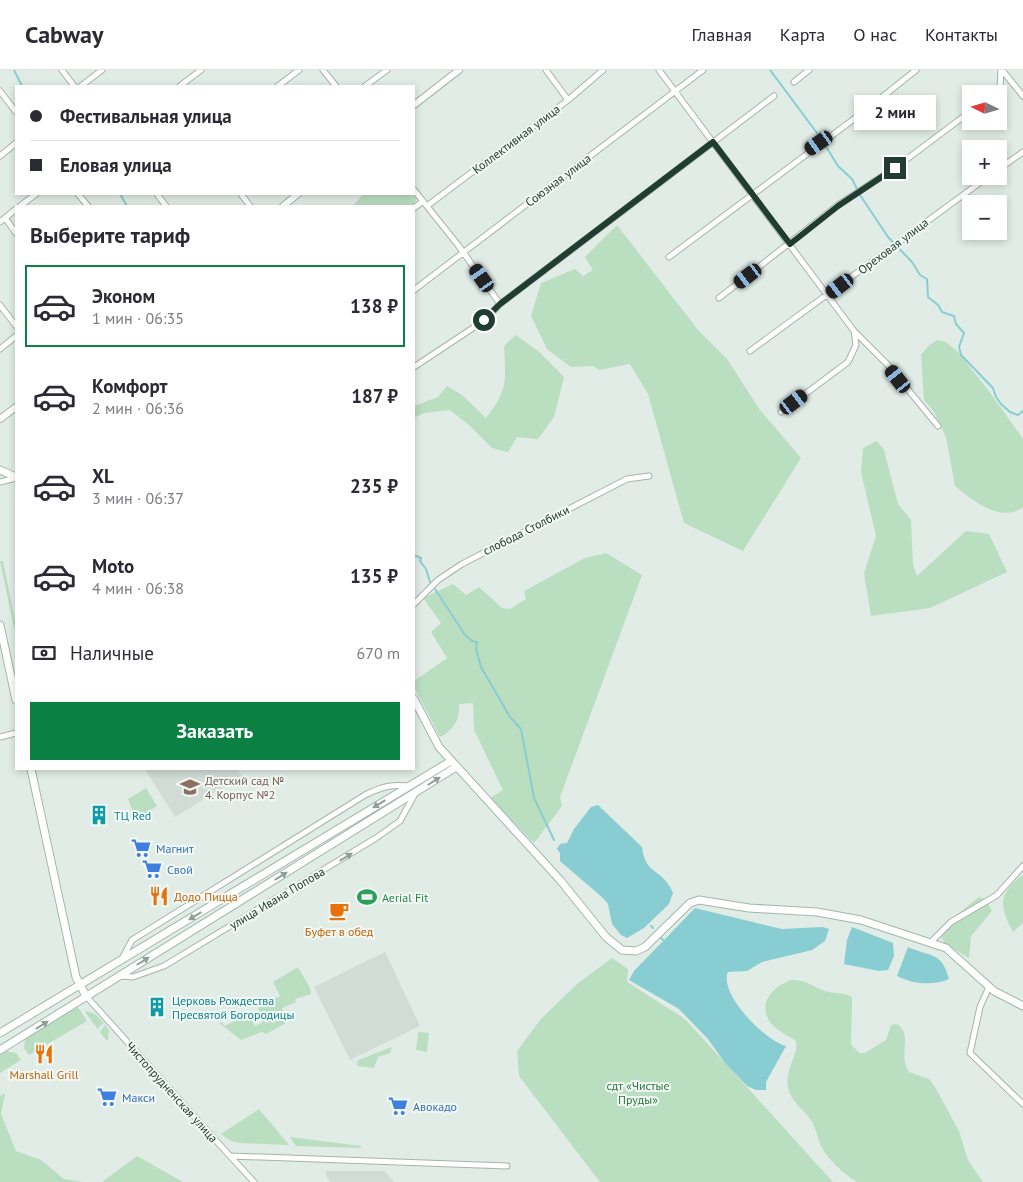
<!DOCTYPE html>
<html lang="ru">
<meta charset="utf-8">
<style>
body{margin:0;font-family:"PT Sans",sans-serif;background:#f7f7f7;color:#2b2b33;height:100vh;display:flex;flex-direction:column;font-size:19px;white-space:nowrap}
*{box-sizing:border-box;margin:0}
p{font-size:16px;color:#7c7c81}
.icon{flex:none;width:28px;height:28px;fill:none;stroke:currentColor;stroke-width:2;stroke-linecap:round;stroke-linejoin:round}
.map{position:relative;flex:1;overflow:hidden}
.details{position:absolute;left:15px;top:135px;width:400px;height:565px;display:flex;flex-direction:column;background:#fff;border-radius:0px;box-shadow:0 2px 8px #0003}
.details>*{flex:none}
.guide{position:absolute;left:15px;top:15px;width:400px;height:110px;border-radius:0px;box-shadow:0 2px 8px #0003;display:grid;align-content:center;height:110px;padding:0 15px;background:#fff}
.needle{width:32px;rotate:275deg}
.fabs{position:absolute;left:962px;top:15px;display:grid;gap:10px}
.fabs a{display:grid;place-items:center;width:45px;height:45px;border-radius:0px;background:#fff;box-shadow:0 2px 8px #0003;font-size:25px}
.end{position:absolute;width:22px;height:22px;margin:-11px;border:6px solid #213d33;background:#fff;box-shadow:0 0 0 2px #fff}
.from{border-radius:50%}
.bubble{position:absolute;height:35px;border-radius:0px;background:#fff;box-shadow:0 2px 8px #0003;font-size:16px;font-weight:700;line-height:35px;text-align:center}
.car{position:absolute;width:15px;height:30px;margin:-15px -8px;border-radius:6px;box-shadow:0 0 4px 1px #0007;background:linear-gradient(#222 24%,#8ab4d8 0 40%,#222 0 76%,#8ab4d8 0 86%,#222 0)}
.guide b{display:flex;align-items:center;gap:18px;height:48px;font-size:19px}
.guide b+b{border-top:1px solid #e1e1e2}
.guide i{width:12px;height:12px;background:#2b2b33}
ul{padding:0;list-style:none}
li{display:flex;align-items:center;gap:15px;height:82px;margin:0 10px 8px;padding:0 5px;border:2px solid transparent;border-radius:0px}
li div{flex:1}
li b{display:block;font-size:19px}
li em{font-style:normal;font-weight:700}
li.on{border-color:#0b8043}
li>.icon{width:45px;height:45px;stroke-width:1.5}
h2{padding:0 15px;font-size:22px;line-height:60px}
.pay{display:flex;align-items:center;gap:12px;height:55px;padding:0 15px;font-size:19px}
.pay p{margin-inline-start:auto}
.primary-button{display:flex;gap:10px;margin-top:auto;padding:10px 15px}
.primary-button a{flex:1;height:58px;border-radius:0px;background:#0b8043;color:#fff;font-size:20px;font-weight:700;line-height:58px;text-align:center}
header{display:flex;align-items:center;gap:30px;box-sizing:border-box;height:70px;padding:0 25px;background:#fff;border-bottom:1px solid #e1e1e2}
header strong{font-size:24px}
nav{display:flex;gap:28px;margin-inline-start:auto;font-size:18px}
.map>svg:first-child{display:block}
</style>
<header>
<strong>Cabway</strong>
<nav><a>Главная</a><a>Карта</a><a>О нас</a><a>Контакты</a></nav>
</header>
<div class="map">
<svg width="1023" height="1112" viewBox="0 0 1023 1112">
<rect width="100%" height="100%" fill="#e1ece6"/>
<path fill="#d0dcd5" d="M145 699H237L242 706 175 747Z
M385 882 420 956 350 990 314 917Z
M326 1101H385L394 1112H331L326 1106Z"/>
<path fill="#badec0" d="M363 124H414L417 129 412 136H353Z
M617 155 698 260 727 289 760 340 801 388 743 481 684 453 648 324 630 294 600 300 593 296 571 297 547 279 531 246 541 213 575 199 583 206 593 200 585 187Z
M516 265 538 281 564 307 554 347 538 369 517 367 508 382 492 378 470 356 450 340 424 343 414 348V336L438 327 447 316 462 325 486 348C508 321 506 309 504 276Z
M937 270 946 272 956 280 989 321 1023 369V437C1001 454 972 430 955 416L946 367 934 342 924 330 921 285 928 276Z
M877 371 884 380 898 434 911 450 913 495 917 506 966 461 989 464 1007 502 930 538 871 546 864 503 876 466 861 402 863 378Z
M606 483 642 505 560 727 562 736 534 773 490 728 503 720 474 660 473 633 459 634C460 649 454 660 440 667L414 617V611L447 588 431 562 441 553 423 528 453 514 466 525 479 517 502 538 510 539 526 529 524 521 585 488Z
M0 491H3L16 555V567Z
M146 718 157 736 136 749 128 729Z
M1021 806H1023V853L1013 862C1000 837 997 826 1021 806Z
M979 827 986 829 992 841 971 866 969 888 945 874 940 864 954 847Z
M612 888 628 899 627 912 685 949 833 1112H600L519 1006 517 981 541 949 577 914Z
M298 897 310 918 311 924 295 929 296 932 282 938 286 953 266 964 262 962 241 970 219 953 221 952 225 956 253 941 259 949 253 952 255 956 263 952 258 938 280 926 273 912Z
M791 910C812 910 813 919 829 922 837 924 844 922 852 927L851 974 859 983H865L886 970 891 955 897 954C914 966 897 983 909 1002L929 1009 935 1017 959 1061 968 1090 983 1112C968 1112 862 1112 857 1112 845 1105 831 1092 824 1081 818 1072 817 1061 812 1052 805 1040 791 1032 788 1018 784 1000 799 984 796 971 788 966 776 960 770 952 757 932 774 916 791 910Z
M78 937 87 951 29 985 24 978 25 969Z
M88 941 96 945 104 953 98 958 100 962 105 955 109 960 108 970H106L85 942Z
M418 962 429 963 427 982 416 980Z
M392 977 390 983 378 987 374 998 357 996 358 990Z
M6 981 16 983 21 990 0 1003V984Z
M5 1023 1 1044 16 1081 41 1090 64 1109 83 1112H0V1026Z
M259 1039 289 1075 239 1073 231 1071 221 1064Z
M290 1067 361 1076V1078L296 1076Z
M137 1086 183 1112H102Z"/>
<path fill="#88cdd2" d="M598 735 642 777C645 806 663 798 673 823L669 834 644 858 627 868 621 865 612 854 608 834 603 828 560 791V783L557 779 560 774 567 773 574 759 591 737Z
M695 838 782 859 823 857 829 859 825 871 812 880 762 892 747 901 728 902C718 923 766 972 786 976L766 1012V1020H756L747 1016 725 993 708 969 679 939 629 910 634 901Z
M852 857 893 873 894 886 888 900 879 901 844 894 847 870Z
M908 877C931 888 941 880 949 909 933 916 912 914 897 906Z"/>
<g fill="none" stroke-linecap="round" stroke-linejoin="round">
<path stroke="#88cdd2" stroke-width="2" d="M14 0 22 16
M770 0 820 67 838 96 852 109 860 125 888 167 912 192 920 205 927 209 928 227 938 235 942 242 954 246 956 254 964 263 959 277 961 285 993 318 996 327 1001 334 1010 342 1018 345 1023 341
M120 124 127 136
M414 485 421 488 420 491 426 499 430 512
M435 519 465 565 472 571 477 572 476 579 481 597 510 647 521 659 534 728 554 770
M651 856 653 858
M661 868 663 870"/>
<defs>
<path id="minor" d="M62 0 74 16
M323 0 336 16
M546 0 568 30
M659 0 854 261 887 294 938 356
M1002 0 1023 26
M794 12 809 0
M81 16 102 0
M180 16 201 0
M278 16 299 0
M365 16 387 0
M0 21 16 42
M997 24 1000 19 1001 0
M0 86 16 73
M999 99 1023 82
M414 120 458 175 500 234
M78 124 88 136
M157 124 166 136
M241 124 250 136
M20 136 36 124
M427 136 568 30 603 0
M414 138 423 131
M5 148 16 163
M0 152 16 139
M669 187 866 40 916 0
M414 220 703 0
M719 228 838 135 895 98 971 41
M0 235 16 256
M0 279 16 266
M750 281 989 106
M414 297 485 250 500 234 774 26
M781 342 848 292 856 275 854 261
M0 412 16 408
M414 534 438 510 462 494 627 409 649 406
M0 667 16 663
M931 872 951 852 997 825 1023 796
M122 889 132 870 145 862 365 725C381 717 391 714 409 716
M120 906 133 907 164 896 376 768 400 751 416 722
M989 917 980 937 970 983 1023 1034
M86 926 230 1086 507 1096
M230 1086 254 1112"/>
<path id="tertiary" d="M414 35 459 0
M283 136 298 124
M0 349 16 337"/>
<path id="secondary" d="M0 400 16 407
M0 555 16 630
M414 629 439 677 560 810 606 867 622 880 636 881 645 877 690 833 699 830 749 838 817 842 861 850 946 878 994 921 1023 936
M31 699 76 907 86 926
M0 963 451 691
M0 980 456 697"/>
</defs>
<use href="#minor" stroke="#a4b4ad" stroke-width="7"/>
<use href="#tertiary" stroke="#a4b4ad" stroke-width="8"/>
<use href="#secondary" stroke="#a0b8ad" stroke-width="9"/>
<use href="#minor" stroke="#fff" stroke-width="5"/>
<use href="#tertiary" stroke="#fff" stroke-width="6"/>
<use href="#secondary" stroke="#fff" stroke-width="7"/>
</g>
<defs><path id="oneway-solid" d="M-6-.8H1V-3.2L6.5 0L1 3.2V.8H-6Z" transform="scale(1.25)"/></defs>
<g fill="#909e99">
<use href="#oneway-solid" transform="translate(434 711) rotate(-32)"/>
<use href="#oneway-solid" transform="translate(379 734) rotate(149)"/>
<use href="#oneway-solid" transform="translate(346 787) rotate(-31)"/>
<use href="#oneway-solid" transform="translate(281 806) rotate(-32)"/>
<use href="#oneway-solid" transform="translate(195 846) rotate(149)"/>
<use href="#oneway-solid" transform="translate(143 891) rotate(-32)"/>
<use href="#oneway-solid" transform="translate(42 955) rotate(-32)"/>
</g>
<g fill="none" stroke-linecap="round" stroke-linejoin="round">
<path stroke="#213d33" stroke-width="6" d="M484 250 500 234 713 72 790 174 838 136 895 98"/>
</g>
<defs>
<symbol id="school-bare" viewBox="-9 -9 18 18"><path d="M0-5L7-2L0 1L-7-2ZM-4 1L0 2.5L4 1V4Q0 6-4 4Z" fill="#8d6e63" stroke="#f2f9f5" stroke-width="2.5" paint-order="stroke"/></symbol>
<symbol id="building-bare" viewBox="-9 -9 18 18"><path d="M-4-6H4V6H1V3H-1V6H-4ZM-2.5-4.3h1.7v1.8h-1.7ZM.8-4.3h1.7v1.8H.8ZM-2.5-1h1.7V.8h-1.7ZM.8-1h1.7V.8H.8Z" fill="#0f9aa8" stroke="#f2f9f5" stroke-width="2.5" paint-order="stroke"/></symbol>
<symbol id="supermarket-bare" viewBox="-9 -9 18 18"><path d="M-6-5.5h2.5l.6 2H6L4.5 2H-2.5L-4.4-4H-6ZM-1.5 3.2a1.3 1.3 0 1 0 .1 0ZM3 3.2a1.3 1.3 0 1 0 .1 0Z" fill="#3f7fe0" stroke="#f2f9f5" stroke-width="2.5" paint-order="stroke"/></symbol>
<symbol id="restaurant-bare" viewBox="-9 -9 18 18"><path d="M-5-6h1v4h1v-4h1v4h1v-4h1v5L-1.5 .5V6h-2V.5L-5-1ZM5-6V6H3V1.5H1.5Q1.5-4 5-6Z" fill="#e8710a" stroke="#f2f9f5" stroke-width="2.5" paint-order="stroke"/></symbol>
<symbol id="stadium-bare" viewBox="-9 -9 18 18"><path d="M0-5a6.5 5 0 1 0 0 10a6.5 5 0 1 0 0-10ZM-3.5-1.8h7v3.6h-7Z" fill="#2e9e5b" stroke="#f2f9f5" stroke-width="2.5" paint-order="stroke"/></symbol>
<symbol id="cafe-bare" viewBox="-9 -9 18 18"><path d="M-5.5-4.5H6V0H3Q3 3.5 0 3.5H-2.5Q-5.5 3.5-5.5 0ZM3-3.2v2h1.7v-2ZM-6 4.5H4V6H-6Z" fill="#e8710a" stroke="#f2f9f5" stroke-width="2.5" paint-order="stroke"/></symbol>
</defs>
<g fill-rule="evenodd">
<use href="#school-bare" x="176" y="703" width="28" height="28"/>
<use href="#building-bare" x="85" y="731" width="28" height="28"/>
<use href="#supermarket-bare" x="127" y="764" width="28" height="28"/>
<use href="#supermarket-bare" x="138" y="785" width="28" height="28"/>
<use href="#restaurant-bare" x="145" y="812" width="28" height="28"/>
<use href="#stadium-bare" x="353" y="813" width="28" height="28"/>
<use href="#cafe-bare" x="325" y="827" width="28" height="28"/>
<use href="#building-bare" x="143" y="923" width="28" height="28"/>
<use href="#restaurant-bare" x="30" y="970" width="28" height="28"/>
<use href="#supermarket-bare" x="93" y="1013" width="28" height="28"/>
<use href="#supermarket-bare" x="384" y="1022" width="28" height="28"/>
</g>
<g text-anchor="middle" dominant-baseline="central" stroke-width="4" stroke-linejoin="round" paint-order="stroke">
<g font-size="12" fill="#213d33" stroke="#f2f9f5">
<text transform="translate(516 69) rotate(-37)">Коллективная улица</text>
<text transform="translate(558 110) rotate(-37)">Союзная улица</text>
<text transform="translate(893 176) rotate(-37)">Ореховая улица</text>
<text transform="translate(526 460) rotate(-27)">слобода Столбики</text>
<text transform="translate(277 828) rotate(-31)">улица Ивана Попова</text>
<text transform="translate(172 1022) rotate(48)">Чистопрудненская улица</text>
</g>
<g font-size="12" fill="#785e54" stroke="#f2f9f5" text-anchor="start">
<text x="205" y="710">Детский сад №<tspan x="205" dy="14">4. Корпус №2</tspan></text>
</g>
<g font-size="12" fill="#0d838f" stroke="#f2f9f5" text-anchor="start">
<text x="114" y="745">ТЦ Red</text>
<text x="172" y="930">Церковь Рождества<tspan x="172" dy="14">Пресвятой Богородицы</tspan></text>
</g>
<g font-size="12" fill="#366cbe" stroke="#f2f9f5" text-anchor="start">
<text x="156" y="778">Магнит</text>
<text x="167" y="799">Свой</text>
<text x="122" y="1027">Макси</text>
<text x="413" y="1036">Авокадо</text>
</g>
<g font-size="12" fill="#c56008" stroke="#f2f9f5">
<text x="174" y="826" text-anchor="start">Додо Пицца</text>
<text x="339" y="861">Буфет в обед</text>
<text x="44" y="1004">Marshall Grill</text>
</g>
<g font-size="12" fill="#27864d" stroke="#f2f9f5" text-anchor="start">
<text x="382" y="827">Aerial Fit</text>
</g>
<g font-size="12" fill="#2b7541" stroke="#f2f9f5">
<text x="638" y="1015">сдт «Чистые<tspan x="638" dy="14">Пруды»</tspan></text>
</g>
</g>
</svg>
<div class="fabs">
<a><svg class="needle" viewBox="-14 -14 28 28"><path d="M0-13l5 13h-10z" fill="#e53935"/><path d="M0 13l5-13h-10z" fill="#7c7c81"/></svg></a>
<a>+</a>
<a>−</a>
</div>
<i class="end from" style="left:484px;top:250px"></i>
<i class="end" style="left:895px;top:98px"></i>
<div class="bubble" style="left:854px;top:25px;width:82px">2 мин</div>
<i class="car" style="left:819px;top:73px;rotate:235deg"></i>
<i class="car" style="left:748px;top:206px;rotate:233deg"></i>
<i class="car" style="left:482px;top:208px;rotate:325deg"></i>
<i class="car" style="left:840px;top:216px;rotate:233deg"></i>
<i class="car" style="left:898px;top:309px;rotate:322deg"></i>
<i class="car" style="left:794px;top:332px;rotate:53deg"></i>
<div class="guide">
<b><i class="from"></i>Фестивальная улица</b>
<b><i></i>Еловая улица</b>
</div>
<section class="details">
<h2>Выберите тариф</h2>
<ul>
<li class="on"><svg class="icon" aria-label="car" viewBox="0 0 24 24"><path d="M5 17H2v-5l4-1 3-4h7l3 4 3 1v5h-3M9 17h6M6 11h13"/><circle cx="7" cy="17" r="2"/><circle cx="17" cy="17" r="2"/></svg><div><b>Эконом</b><p>1 мин · 06:35</p></div><em>138 ₽</em></li>
<li><svg class="icon" aria-label="car" viewBox="0 0 24 24"><path d="M5 17H2v-5l4-1 3-4h7l3 4 3 1v5h-3M9 17h6M6 11h13"/><circle cx="7" cy="17" r="2"/><circle cx="17" cy="17" r="2"/></svg><div><b>Комфорт</b><p>2 мин · 06:36</p></div><em>187 ₽</em></li>
<li><svg class="icon" aria-label="car" viewBox="0 0 24 24"><path d="M5 17H2v-5l4-1 3-4h7l3 4 3 1v5h-3M9 17h6M6 11h13"/><circle cx="7" cy="17" r="2"/><circle cx="17" cy="17" r="2"/></svg><div><b>XL</b><p>3 мин · 06:37</p></div><em>235 ₽</em></li>
<li><svg class="icon" aria-label="car" viewBox="0 0 24 24"><path d="M5 17H2v-5l4-1 3-4h7l3 4 3 1v5h-3M9 17h6M6 11h13"/><circle cx="7" cy="17" r="2"/><circle cx="17" cy="17" r="2"/></svg><div><b>Moto</b><p>4 мин · 06:38</p></div><em>135 ₽</em></li>
</ul>
<div class="pay"><svg class="icon" aria-label="cash" viewBox="0 0 24 24"><path d="M3 7h18v10H3z"/><circle cx="12" cy="12" r="2"/></svg>Наличные<p>670 m</p></div>
<div class="primary-button"><a>Заказать</a></div>
</section>
</div>
